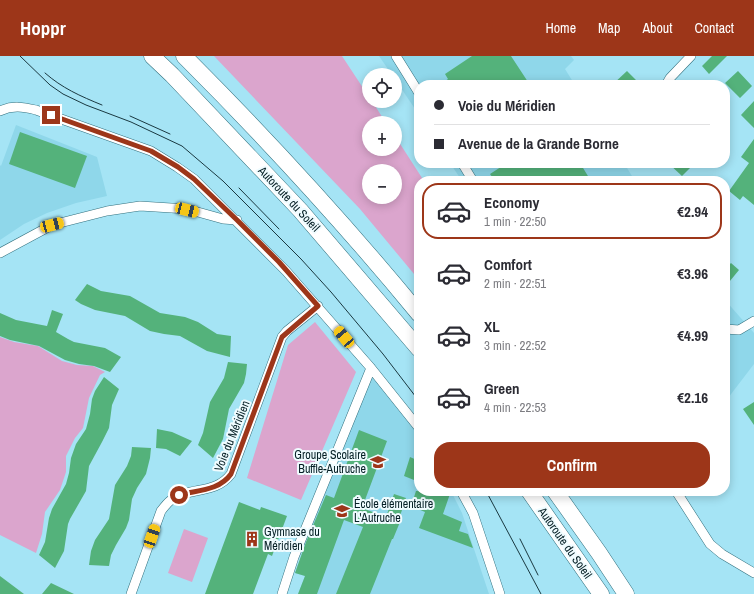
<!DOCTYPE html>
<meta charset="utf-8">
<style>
body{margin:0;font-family:"Archivo Narrow",sans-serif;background:#f2f2f3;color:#2b2b33;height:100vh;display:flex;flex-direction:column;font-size:15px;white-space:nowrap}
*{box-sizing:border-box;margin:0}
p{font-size:13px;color:#7c7c81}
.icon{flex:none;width:22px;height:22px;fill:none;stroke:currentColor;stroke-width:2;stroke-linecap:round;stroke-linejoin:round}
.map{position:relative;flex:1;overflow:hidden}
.sheet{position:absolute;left:414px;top:120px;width:316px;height:320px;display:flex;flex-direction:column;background:#fff;border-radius:16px;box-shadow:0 2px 10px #0003}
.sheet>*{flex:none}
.guide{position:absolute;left:414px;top:24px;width:316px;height:88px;border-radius:16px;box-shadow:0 2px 10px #0003;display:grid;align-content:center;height:88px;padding:0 20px;background:#fff}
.fabs{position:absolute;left:362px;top:12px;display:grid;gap:8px}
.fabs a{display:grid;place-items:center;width:40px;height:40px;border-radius:50%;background:#fff;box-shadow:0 2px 10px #0003;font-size:20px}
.end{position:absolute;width:18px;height:18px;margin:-9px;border:5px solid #9d3619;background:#fff;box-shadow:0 0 0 2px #fff}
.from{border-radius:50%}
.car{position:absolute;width:12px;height:24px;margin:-12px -6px;border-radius:5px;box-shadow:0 0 3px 1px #0007;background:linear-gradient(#f5c518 24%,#345 0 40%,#f5c518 0 76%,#345 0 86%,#f5c518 0)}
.guide b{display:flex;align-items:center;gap:14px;height:38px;font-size:15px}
.guide b+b{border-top:1px solid #e1e1e2}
.guide i{width:10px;height:10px;background:#2b2b33}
ul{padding:7px 0 0;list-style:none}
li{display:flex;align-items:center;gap:12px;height:56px;margin:0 8px 6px;padding:0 12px;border:2px solid transparent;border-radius:16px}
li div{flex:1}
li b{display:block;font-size:15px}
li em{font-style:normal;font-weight:700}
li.on{border-color:#9d3619}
li>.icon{width:36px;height:36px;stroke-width:1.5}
.button{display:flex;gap:8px;margin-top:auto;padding:8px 20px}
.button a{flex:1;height:46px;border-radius:16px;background:#9d3619;color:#fff;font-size:16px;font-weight:700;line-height:46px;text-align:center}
header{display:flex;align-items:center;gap:24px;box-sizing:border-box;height:56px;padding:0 20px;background:#9d3619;color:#fff}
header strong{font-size:19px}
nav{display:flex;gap:22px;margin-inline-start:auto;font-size:14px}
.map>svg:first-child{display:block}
</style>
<header>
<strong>Hoppr</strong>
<nav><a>Home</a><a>Map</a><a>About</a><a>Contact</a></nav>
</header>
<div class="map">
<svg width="754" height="538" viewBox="0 0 754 538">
<rect width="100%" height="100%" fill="#a5e4f5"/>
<path fill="#8fd7ea" d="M379 0H571L574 4 565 13 575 29H419V59L395 23V19H392Z
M16 69 97 101 107 140 76 147 47 157 24 168 0 184V109L1 110Z
M450 107H624L635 125H462Z
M725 244 754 277V308L725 346Z
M373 319 419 378V435H451L462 457 489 538H298L305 520 295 517 324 438Z"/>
<path fill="#dba5cd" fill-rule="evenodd" d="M214 0H342L369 41V45H372L386 67H369V93H395V80L424 125H419V224L360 153ZM369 115H395V141H369Z
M315 266 356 316 301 444 247 422 288 289Z
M0 281 14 286 38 290 62 305 77 309 93 310 105 316 100 319 89 342 83 372 75 382 66 400V416L60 434 45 456 42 478 36 497 0 479Z
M184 473 208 482 192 526 168 517Z"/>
<path fill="#54b27b" d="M472 0H511L530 29H440L448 23 445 18Z
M712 0H727L709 18 702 10Z
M627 15 641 29H612Z
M738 15 752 30 740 42 725 27Z
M754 45V72L741 59Z
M20 76 87 100 75 132 9 108Z
M754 83V149L743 140 740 144 729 135 749 107 741 101Z
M507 107H580L591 125H495L490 118Z
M668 107H685L690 112 682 120Z
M725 205 729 209 731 207 739 214 725 231Z
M87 228 101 235 130 240 160 257 185 261 198 266 217 278 231 280 230 301 207 295 180 280 164 278 150 275 125 260 95 254 81 248 75 244Z
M52 254 63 258 56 276 68 283 74 286 105 292 121 301 110 316 94 310 79 308 65 304 39 290 10 284 0 280V257L16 264 47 270Z
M228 306 247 308 246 318 244 327 229 353 223 383 213 402 198 389 203 377 210 346 224 322Z
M104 321 119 333 112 349 109 372 102 386 89 410 86 435 70 463 68 468 64 495 55 512 39 499 45 486 49 462 52 453 66 428 69 417 71 402 76 388 86 373 90 358 92 343 95 335Z
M754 346V369L743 353Z
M157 373 172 376 192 385 180 400 166 393 156 392Z
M359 374 387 385 362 452 386 461 394 438 406 442 398 466H400L393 483H392L370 538H336L363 471 344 464 317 538H298L305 520 295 517 306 486 326 439 334 442Z
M132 391 151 392 150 402 146 418 137 432 132 443 129 464 126 472 116 489 111 499 109 510 89 509 91 495 95 484 109 463 115 429 127 410 131 400Z
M410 401 419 405V426L404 420Z
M416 435H451L443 458 462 466 459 475 468 478 473 492 419 472 425 456 411 450Z
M239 446 260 454 261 451 287 460 272 500 268 498 253 538H205Z
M0 520 24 538H0Z
M51 527 74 538H42Z"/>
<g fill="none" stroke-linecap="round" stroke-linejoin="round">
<defs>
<path id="minor" d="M396 0 419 37
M666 29 670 22 691 0
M0 55C13 49 23 51 36 54L151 95 177 111 194 123 286 215 371 312 419 372
M462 107 473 125
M0 197 52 169 107 155 140 150 187 153 223 163 237 164
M725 273 739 274 754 265
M461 435 473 457 500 538
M676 435 710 488 722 498 754 517
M131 538 161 455C164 451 167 447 171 444 191 430 215 439 231 418L282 281 287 275 318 250
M282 538 294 501 371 312"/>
<path id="motorway" d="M152 0 172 19 300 154 419 293
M184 0C266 82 345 168 419 258
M529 435 601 538
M555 435 599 497 626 538"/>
</defs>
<use href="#minor" stroke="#32707e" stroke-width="10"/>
<use href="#motorway" stroke="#32707e" stroke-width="17"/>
<use href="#minor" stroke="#fff" stroke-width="9"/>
<use href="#motorway" stroke="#fff" stroke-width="16"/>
<path stroke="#1a3941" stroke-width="1" d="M20 0 50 29 63 38 86 49 131 66 182 90 223 125 301 203 331 236 383 298 419 345
M45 17C62 32 80 40 102 49
M130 60 170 78
M239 132 279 173
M486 435 541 538
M520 483 538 519"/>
</g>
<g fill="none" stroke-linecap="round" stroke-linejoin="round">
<path stroke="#9d3619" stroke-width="5" d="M51 59 151 95 178 111 194 123 237 164 279 206 318 250 282 281 231 418C219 435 197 434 179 439"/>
</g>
<defs>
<symbol id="school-bare" viewBox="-9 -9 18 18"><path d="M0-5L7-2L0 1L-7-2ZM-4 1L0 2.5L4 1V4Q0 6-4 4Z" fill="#9d3619" stroke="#f0fcff" stroke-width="2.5" paint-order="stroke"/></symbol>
<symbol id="building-bare" viewBox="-9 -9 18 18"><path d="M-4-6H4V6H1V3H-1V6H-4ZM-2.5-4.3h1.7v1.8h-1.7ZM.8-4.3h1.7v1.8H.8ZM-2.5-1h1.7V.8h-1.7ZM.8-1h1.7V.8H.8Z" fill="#9d3619" stroke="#f0fcff" stroke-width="2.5" paint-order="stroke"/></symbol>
</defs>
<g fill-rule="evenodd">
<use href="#school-bare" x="367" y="395" width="22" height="22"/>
<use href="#school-bare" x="331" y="444" width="22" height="22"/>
<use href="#building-bare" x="241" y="472" width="22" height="22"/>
</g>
<g text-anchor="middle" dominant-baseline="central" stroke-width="4" stroke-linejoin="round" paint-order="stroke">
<g font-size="12" fill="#051f25" stroke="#f0fcff">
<text transform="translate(289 143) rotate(47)">Autoroute du Soleil</text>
<text transform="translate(232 380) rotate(-68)">Voie du Méridien</text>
<text transform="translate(565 487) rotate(55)">Autoroute du Soleil</text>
</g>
<g font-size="12" fill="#051f25" stroke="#f0fcff" text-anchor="start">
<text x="366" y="399" text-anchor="end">Groupe Scolaire<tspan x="366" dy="14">Buffle-Autruche</tspan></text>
<text x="354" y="448">École élémentaire<tspan x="354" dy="14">L'Autruche</tspan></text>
<text x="264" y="476">Gymnase du<tspan x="264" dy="14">Méridien</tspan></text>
</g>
</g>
</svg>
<div class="fabs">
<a><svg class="icon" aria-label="locate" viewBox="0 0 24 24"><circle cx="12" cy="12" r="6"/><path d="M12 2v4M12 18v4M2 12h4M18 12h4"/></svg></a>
<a>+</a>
<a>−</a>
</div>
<i class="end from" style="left:179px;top:439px"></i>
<i class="end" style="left:51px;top:59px"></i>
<i class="car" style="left:187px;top:154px;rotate:104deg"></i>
<i class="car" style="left:52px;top:169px;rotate:75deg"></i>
<i class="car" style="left:344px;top:281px;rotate:320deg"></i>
<i class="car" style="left:152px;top:480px;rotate:19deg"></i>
<div class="guide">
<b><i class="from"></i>Voie du Méridien</b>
<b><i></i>Avenue de la Grande Borne</b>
</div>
<section class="sheet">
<ul>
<li class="on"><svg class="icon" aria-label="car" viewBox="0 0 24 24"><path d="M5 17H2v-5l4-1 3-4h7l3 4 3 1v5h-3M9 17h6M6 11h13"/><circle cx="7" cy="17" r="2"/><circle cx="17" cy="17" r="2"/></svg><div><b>Economy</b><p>1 min · 22:50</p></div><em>€2.94</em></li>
<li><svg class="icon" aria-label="car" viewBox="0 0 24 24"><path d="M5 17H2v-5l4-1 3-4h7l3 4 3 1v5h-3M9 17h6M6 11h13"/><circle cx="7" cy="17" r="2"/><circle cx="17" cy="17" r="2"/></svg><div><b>Comfort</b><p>2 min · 22:51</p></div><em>€3.96</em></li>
<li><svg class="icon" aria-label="car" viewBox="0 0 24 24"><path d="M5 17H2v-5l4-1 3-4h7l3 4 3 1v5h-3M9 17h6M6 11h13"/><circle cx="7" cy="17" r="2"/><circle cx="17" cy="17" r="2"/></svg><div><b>XL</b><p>3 min · 22:52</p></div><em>€4.99</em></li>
<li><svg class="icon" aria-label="car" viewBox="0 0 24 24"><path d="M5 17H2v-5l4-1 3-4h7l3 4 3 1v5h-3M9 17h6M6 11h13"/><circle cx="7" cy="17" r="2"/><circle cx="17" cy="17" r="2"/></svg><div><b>Green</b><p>4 min · 22:53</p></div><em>€2.16</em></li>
</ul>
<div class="button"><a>Confirm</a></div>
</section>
</div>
